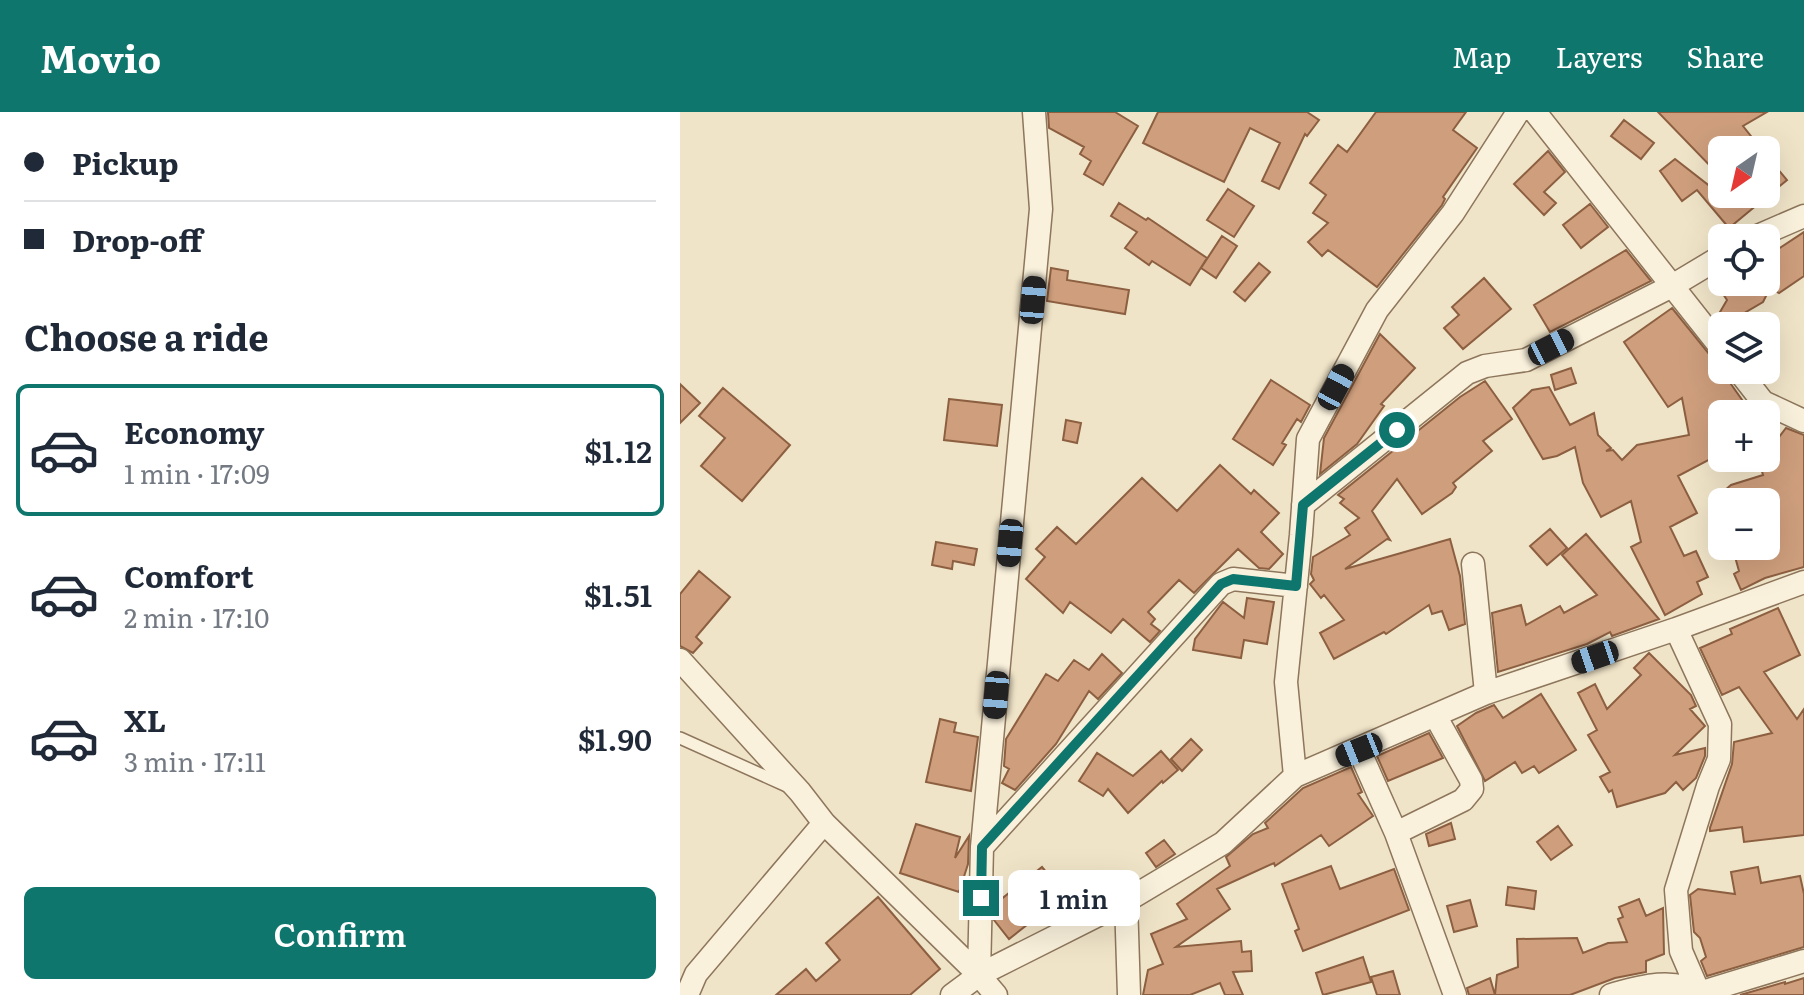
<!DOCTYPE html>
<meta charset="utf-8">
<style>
body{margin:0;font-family:Literata,serif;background:#f6f6f7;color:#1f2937;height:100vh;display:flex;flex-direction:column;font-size:30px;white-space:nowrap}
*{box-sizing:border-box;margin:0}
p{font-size:26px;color:#747a83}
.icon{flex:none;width:44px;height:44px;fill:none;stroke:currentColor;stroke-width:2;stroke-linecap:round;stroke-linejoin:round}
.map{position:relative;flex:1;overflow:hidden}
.details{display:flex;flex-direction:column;background:#fff;width:680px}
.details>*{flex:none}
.hud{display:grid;align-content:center;height:176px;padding:0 24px;background:#fff}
.needle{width:52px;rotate:214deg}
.buttons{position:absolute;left:1028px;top:24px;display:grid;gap:16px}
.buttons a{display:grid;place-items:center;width:72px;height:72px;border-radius:12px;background:#fff;box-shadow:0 8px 32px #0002;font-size:40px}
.end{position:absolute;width:36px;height:36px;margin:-18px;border:10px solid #0f766e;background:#fff;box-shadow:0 0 0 4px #fff}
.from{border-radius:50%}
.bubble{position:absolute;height:56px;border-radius:12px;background:#fff;box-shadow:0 8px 32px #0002;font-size:26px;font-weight:600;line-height:56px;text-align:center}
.car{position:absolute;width:24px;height:48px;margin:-24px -12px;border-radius:10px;box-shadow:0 0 6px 2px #0007;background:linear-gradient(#222 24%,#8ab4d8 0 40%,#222 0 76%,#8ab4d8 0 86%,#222 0)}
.hud b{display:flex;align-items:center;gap:28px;height:76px;font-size:30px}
.hud b+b{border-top:2px solid #e0e1e3}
.hud i{width:20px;height:20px;background:#1f2937}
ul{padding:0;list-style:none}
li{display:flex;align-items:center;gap:24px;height:132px;margin:0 16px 12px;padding:0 8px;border:4px solid transparent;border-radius:12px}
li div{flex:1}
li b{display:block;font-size:30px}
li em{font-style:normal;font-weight:600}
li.current{border-color:#0f766e}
li>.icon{width:72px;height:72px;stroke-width:1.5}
h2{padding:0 24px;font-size:36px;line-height:96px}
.action{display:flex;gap:16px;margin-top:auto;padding:16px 24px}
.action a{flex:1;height:92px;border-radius:12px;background:#0f766e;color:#fff;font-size:32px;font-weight:600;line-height:92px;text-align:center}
header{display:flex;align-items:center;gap:48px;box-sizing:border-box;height:112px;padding:0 40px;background:#0f766e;color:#fff}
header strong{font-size:38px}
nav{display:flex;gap:44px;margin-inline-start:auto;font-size:28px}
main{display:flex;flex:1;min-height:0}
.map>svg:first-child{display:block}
</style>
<header>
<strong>Movio</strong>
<nav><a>Map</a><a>Layers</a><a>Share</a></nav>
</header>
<main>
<section class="details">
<div class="hud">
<b><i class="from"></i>Pickup</b>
<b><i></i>Drop-off</b>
</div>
<h2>Choose a ride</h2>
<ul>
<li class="current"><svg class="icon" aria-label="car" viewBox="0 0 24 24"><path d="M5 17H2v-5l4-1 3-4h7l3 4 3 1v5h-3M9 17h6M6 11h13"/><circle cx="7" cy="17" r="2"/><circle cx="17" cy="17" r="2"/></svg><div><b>Economy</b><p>1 min · 17:09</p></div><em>$1.12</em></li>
<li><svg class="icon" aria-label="car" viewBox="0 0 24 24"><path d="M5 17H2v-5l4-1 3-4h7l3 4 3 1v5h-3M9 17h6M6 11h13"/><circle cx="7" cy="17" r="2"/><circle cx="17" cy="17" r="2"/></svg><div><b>Comfort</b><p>2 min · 17:10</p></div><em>$1.51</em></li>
<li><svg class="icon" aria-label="car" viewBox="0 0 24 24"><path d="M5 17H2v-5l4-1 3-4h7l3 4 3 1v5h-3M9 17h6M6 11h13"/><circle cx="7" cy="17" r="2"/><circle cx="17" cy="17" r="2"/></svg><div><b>XL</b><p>3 min · 17:11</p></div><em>$1.90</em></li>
</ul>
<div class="action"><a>Confirm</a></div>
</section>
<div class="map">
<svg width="1124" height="883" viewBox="0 0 1124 883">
<rect width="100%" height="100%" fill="#f0e4c8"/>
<path fill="#cf9f7d" stroke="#8d5f41" stroke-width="2" d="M368 0H435L458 14 423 73 404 62 411 49 400 42 404 35 369 16Z
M478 0H627L639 8 627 24 625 22 599 77 582 69 600 31 570 16 544 70 463 31Z
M696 0H786L773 18 797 36 763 85 765 87 762 93 697 175 648 138 642 144 628 130 648 111 633 101 646 83 630 71 658 33 667 40Z
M978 0H1087L1063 14 1082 38H1042V82H1086V43L1107 68 1049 116 1017 78 1002 89 980 59 995 47 1031 75 1040 64Z
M944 8 974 31 961 47 931 24Z
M868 39 885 60 864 80 876 91 864 103 834 72Z
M548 77 574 94 554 125 527 108Z
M439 91 466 108 468 106 527 146 510 173 472 149 469 153 445 136 457 120 431 104Z
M910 92 928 115 901 136 883 113Z
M1124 120V164L1099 181 1090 176 1083 190 1042 214 1036 207 1047 188 1039 176 1048 170H1086V145Z
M542 124 557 134 536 166 521 156Z
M946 138 971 169 870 220 854 193Z
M579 151 590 160 565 189 554 180Z
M371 156 388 159 387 168 449 178 445 202 367 189Z
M804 166 831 197 783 237 764 216 779 203 772 195Z
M992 196 1034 248 1072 302H1042V341L998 364 1017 401 990 415 1004 444 1016 439 1028 465 1017 470 1022 482 985 503 951 435 961 430 951 389 921 405 903 371 895 335 877 344 863 347 833 296 852 278 869 275 890 313 914 301 918 323 931 336 926 339 933 338 942 348 957 333 1009 323 1002 286 988 295 944 230Z
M700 222 735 256 701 292 704 294 677 332 640 362 644 326Z
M891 256 896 271 875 278 871 263Z
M591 268 630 293 621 310 617 307 602 331 606 333 593 353 553 327Z
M805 269 832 307 803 329 812 339 773 371 776 375 772 381 742 402 717 367 692 399 710 428 707 427 665 457 770 427 780 464 785 512 769 518 762 499 752 502 749 493 706 522 704 520 654 547 640 521 664 508 644 483 641 486 630 472 634 468 631 462 633 445 670 423 665 416 679 406 660 391 664 387 658 383 780 285Z
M0 272 20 291 0 311Z
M43 276 110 333 62 389 21 354 45 326 19 304Z
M269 287 322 293 317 334 264 328Z
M386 308 401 311 397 331 383 328Z
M1106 316 1124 323V455L1085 466 1061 478 1054 462 1059 459 1052 434H1086V390H1048L1045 378 1051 373 1083 363 1080 352 1096 337 1092 334Z
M540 353 571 382 574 378 599 401 581 420 603 442 589 457 579 456 558 437 514 481 499 468 468 500 475 507 471 512 480 519 470 530 443 507 431 521 390 490 383 501 346 467 365 445 356 437 377 415 396 432 462 366 497 399Z
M870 417 887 436 867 453 850 434Z
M906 422 979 507 932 524 930 520 907 532 818 560 812 501 841 493 846 513 880 494 884 501 917 483 882 443Z
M256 430 297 437 294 453 273 449 272 457 252 453Z
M19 459 50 485 16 525 22 531 13 541 0 534V482Z
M567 486 594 490 587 532 564 528 561 546 513 538 515 527 543 490 564 506Z
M1098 496 1120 543 1084 560 1117 607 1124 597V723L1064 730 1062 715 1030 719V716L1052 652 1054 630 1092 621 1059 575 1042 583 1020 536 1052 522 1050 517Z
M969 541 1011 583 1016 594 1010 597 1025 614 995 643 1025 636V644L1016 666 1003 678 996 670 985 681 937 695 932 678 929 680 920 665 930 660 908 623 917 618 898 581 915 572 927 597 961 563 954 556Z
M422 542 442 561 418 587 409 579 376 632 335 678 322 671 329 657 324 654 326 627 366 562 378 569 394 548 409 558Z
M861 582 896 638 859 661 854 654 842 661 835 650 805 669 777 614 796 601 814 593 823 606Z
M260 607 276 611 274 620 298 625 291 679 246 670Z
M749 621 763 646 708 669 697 644Z
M511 627 522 638 502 659 491 647Z
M481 639 498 658 483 671 482 669 448 701 428 677 423 684 399 669 417 641 453 664Z
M671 655 682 680 678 682 693 704 649 734 641 723 595 754 594 751 537 777 550 797 496 835 561 829 562 840 571 839 572 859 553 860 563 883H545L540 871 510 883H463L468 858 483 852 471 822 507 807 497 792 550 754 546 745 573 722 588 716 585 711 623 676Z
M771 711 775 727 749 734 746 722Z
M236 712 280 725 275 746 289 724 288 752 279 780 220 761Z
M878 714 892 733 871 748 857 730Z
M484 728 495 742 476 755 466 741Z
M651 754 660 777 714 757 729 798 623 839 615 819 619 817 602 772Z
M362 755 385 783 329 827 314 808 315 792Z
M1078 755 1081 771 1120 764 1124 782V835L1027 864 1021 849 1026 845 1020 826 1014 820 1010 783 1018 777 1055 782 1051 760Z
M828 775 856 779 854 797 826 793Z
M198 785 260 857 230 883H96L126 857 136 869 160 848 146 831Z
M959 787 966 804 983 796 984 842 966 849V860L935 866 890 883H815L817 863 838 855 837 827 897 826 903 841 928 831 947 830 938 807 943 805 939 795Z
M790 788 797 814 774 820 767 794Z
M683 845 691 870 643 883 636 861Z
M713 859 720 883H697L691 865Z
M810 866 815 883H789L787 876Z
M1124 866V883H1060L1105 870V872Z"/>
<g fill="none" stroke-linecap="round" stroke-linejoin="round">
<defs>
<path id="lane" d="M0 626 109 675"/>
<path id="street" d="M855 0 1042 237
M1073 126 1124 104
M1058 258 1083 290 1124 309
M623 393 787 261 805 254 846 248 992 174 1042 144
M793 452 806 581
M996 517 1040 612 1039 647 1028 674 996 778 1001 839 1020 883
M0 548 120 680 144 711 299 863 316 883
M679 638 716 721 775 883
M615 664 606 570 621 423 628 327 697 198 773 101 838 0
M716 721 783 688 792 677 791 668 756 605
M302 735 541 472 553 467 616 474
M446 789 449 883
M299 863 302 735 361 97 354 0
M7 883 16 862 144 711
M272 883 299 863 446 789 543 731 615 664 806 581 996 517 1124 470
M931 883C960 875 992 865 1019 881L1124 849"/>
</defs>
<use href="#lane" stroke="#8d765c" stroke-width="14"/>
<use href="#street" stroke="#8d765c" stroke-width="25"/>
<use href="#lane" stroke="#faf1dc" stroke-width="11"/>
<use href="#street" stroke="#faf1dc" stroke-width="22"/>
</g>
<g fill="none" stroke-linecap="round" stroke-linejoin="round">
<path stroke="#0f766e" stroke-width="10" d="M301 786 302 735 541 472 553 467 616 474 623 393 717 318"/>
</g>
</svg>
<div class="buttons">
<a><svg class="needle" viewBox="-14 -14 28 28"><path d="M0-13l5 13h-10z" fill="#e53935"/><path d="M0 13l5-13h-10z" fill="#747a83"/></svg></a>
<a><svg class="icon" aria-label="locate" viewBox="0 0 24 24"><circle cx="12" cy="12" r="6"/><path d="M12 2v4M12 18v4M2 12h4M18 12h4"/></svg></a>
<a><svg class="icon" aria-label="layers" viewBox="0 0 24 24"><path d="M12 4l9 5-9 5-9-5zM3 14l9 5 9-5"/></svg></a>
<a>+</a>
<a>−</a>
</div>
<i class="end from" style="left:717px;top:318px"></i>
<i class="end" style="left:301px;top:786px"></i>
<div class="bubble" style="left:328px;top:758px;width:132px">1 min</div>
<i class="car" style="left:353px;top:188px;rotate:5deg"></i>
<i class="car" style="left:871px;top:235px;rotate:63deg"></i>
<i class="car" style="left:656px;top:275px;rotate:28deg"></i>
<i class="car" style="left:330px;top:431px;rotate:185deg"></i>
<i class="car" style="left:915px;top:545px;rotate:251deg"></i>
<i class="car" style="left:316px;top:583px;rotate:185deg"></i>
<i class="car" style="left:679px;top:638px;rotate:248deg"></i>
</div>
</main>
